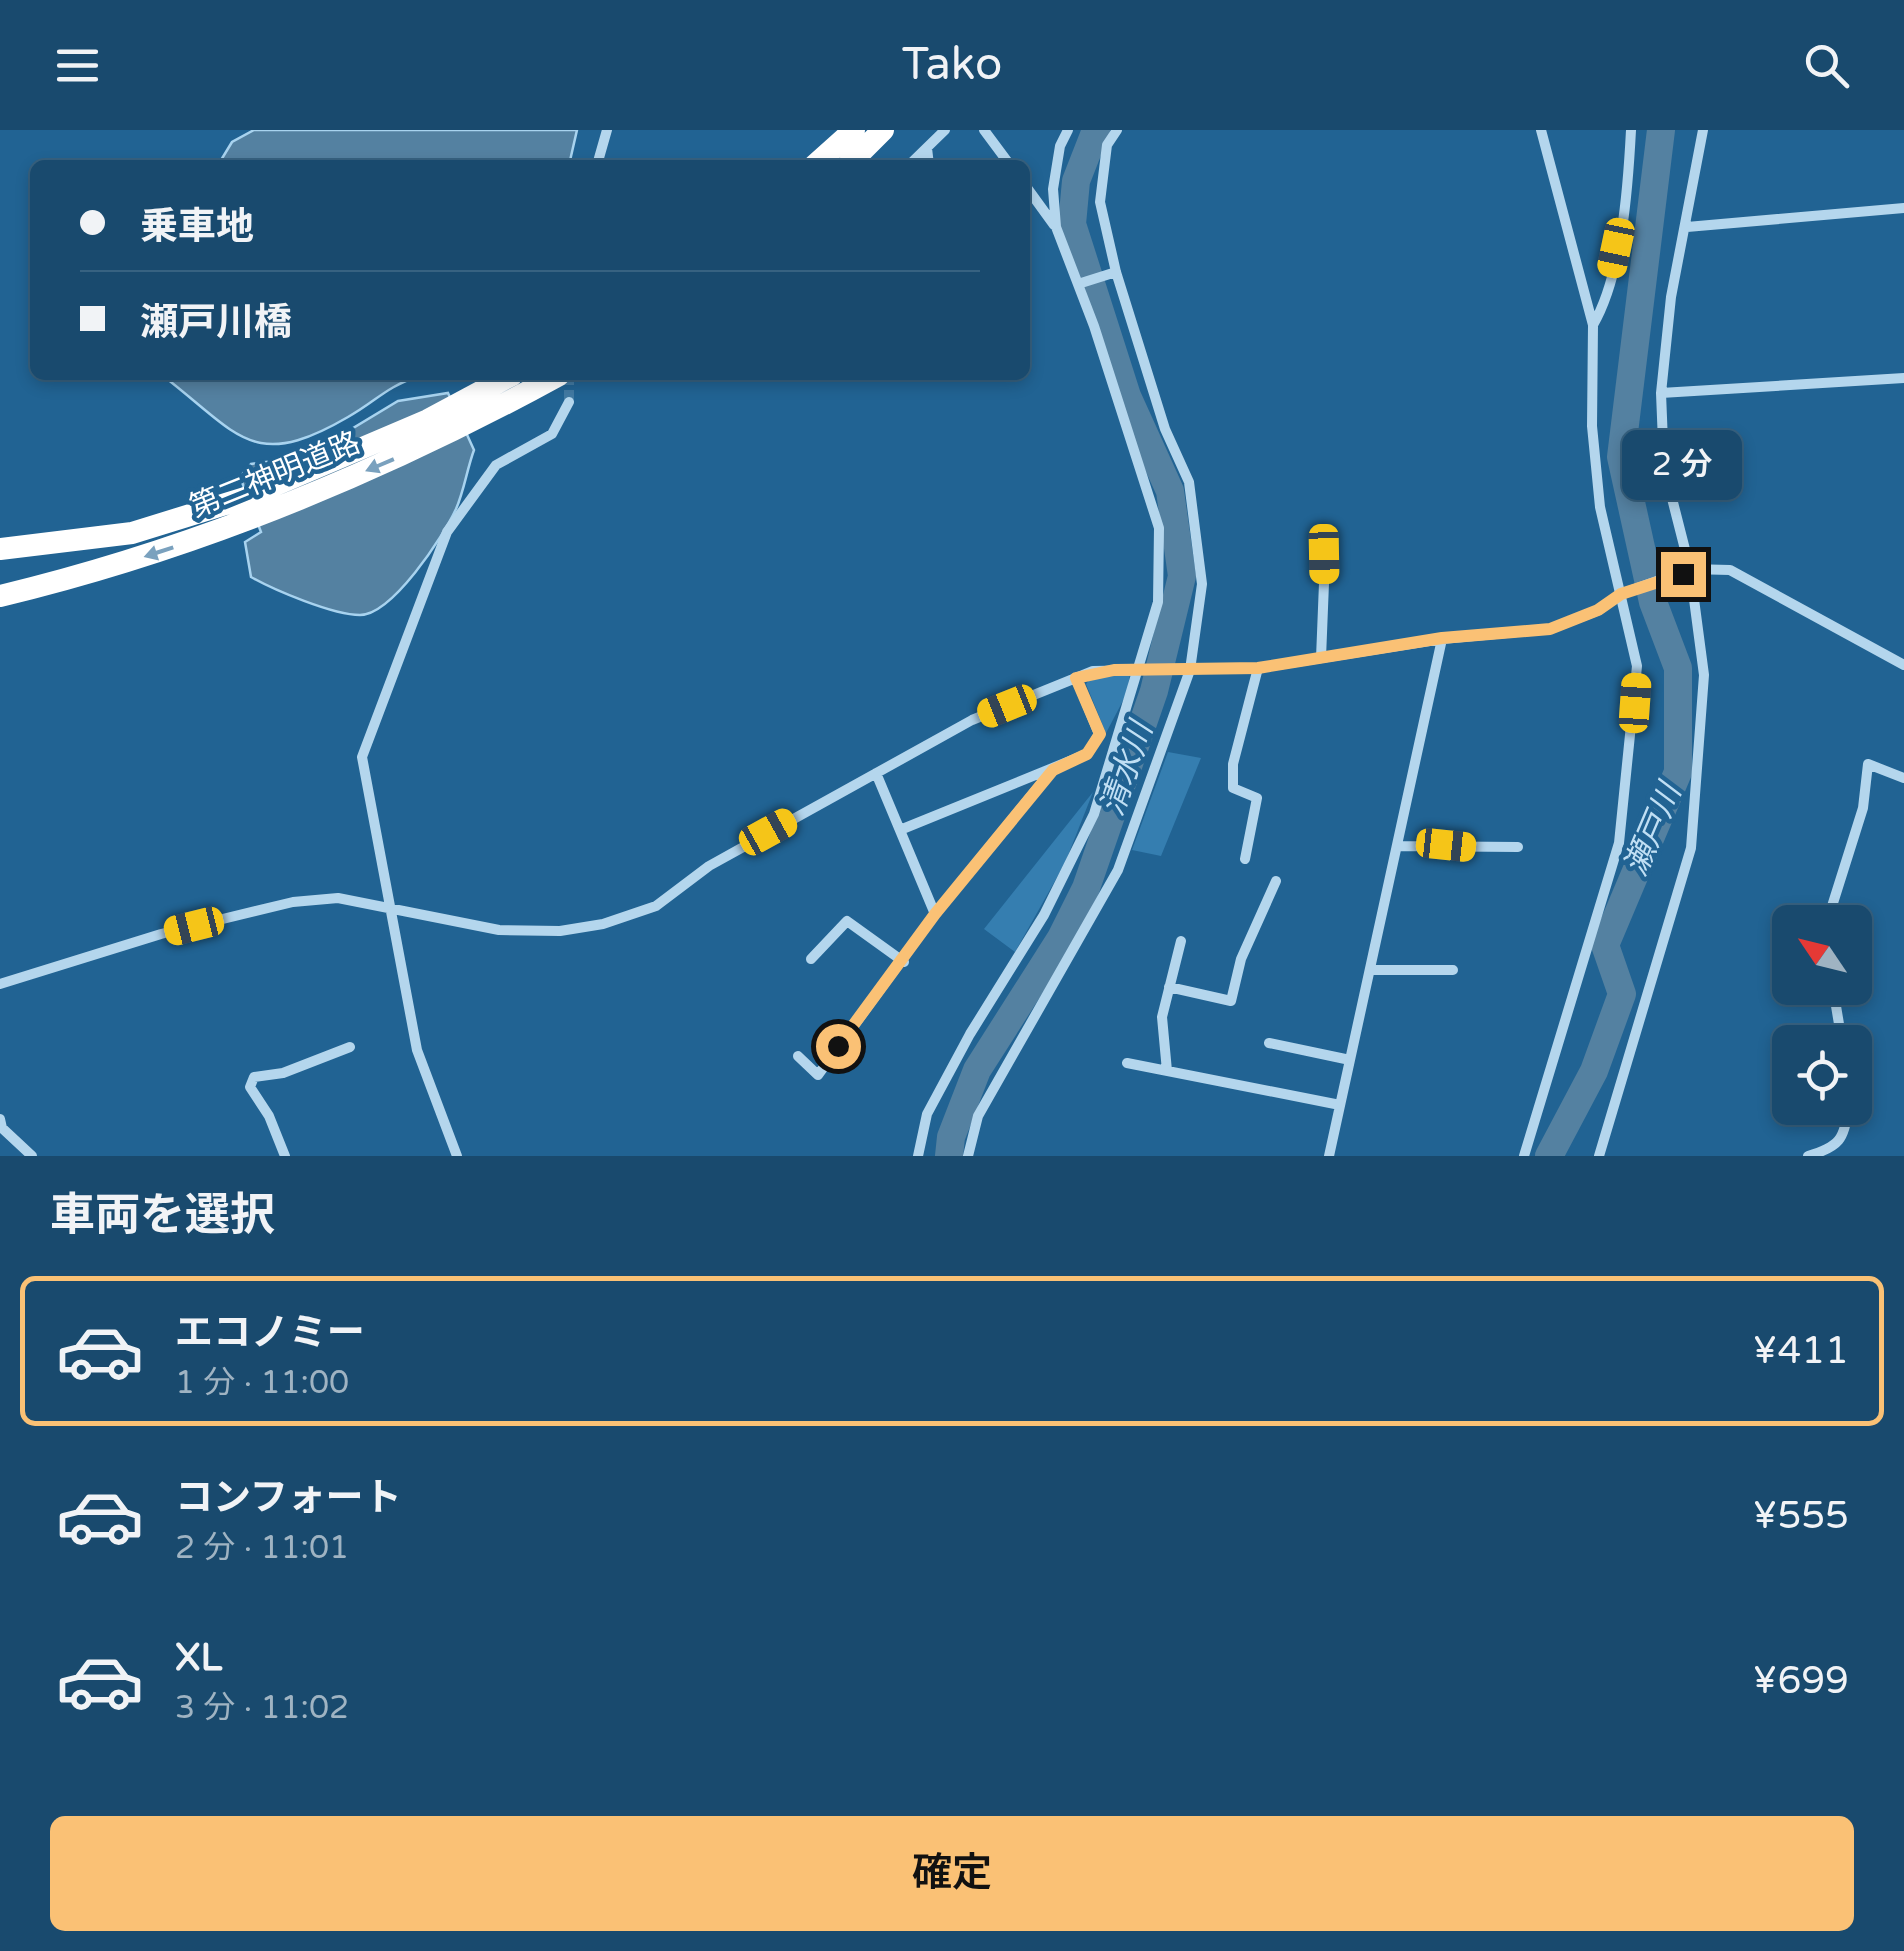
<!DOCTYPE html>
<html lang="ja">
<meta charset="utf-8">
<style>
body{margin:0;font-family:"Varela Round","Noto Sans JP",sans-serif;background:#265476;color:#f1f3f6;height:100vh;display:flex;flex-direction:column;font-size:38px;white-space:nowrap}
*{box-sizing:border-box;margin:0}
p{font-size:32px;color:#9fb3c2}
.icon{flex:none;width:55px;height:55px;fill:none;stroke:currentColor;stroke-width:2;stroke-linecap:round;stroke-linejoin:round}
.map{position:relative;height:1026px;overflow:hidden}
.panel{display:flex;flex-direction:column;background:#194a6e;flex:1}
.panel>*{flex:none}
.banner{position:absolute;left:30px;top:30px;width:1000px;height:220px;border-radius:15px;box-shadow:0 5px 15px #0003,0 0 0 2px #376281;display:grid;align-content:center;height:220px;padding:0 50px;background:#194a6e}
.needle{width:65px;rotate:305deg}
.buttons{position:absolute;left:1772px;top:775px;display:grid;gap:20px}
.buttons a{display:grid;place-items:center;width:100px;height:100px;border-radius:15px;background:#194a6e;box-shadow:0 5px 15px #0003,0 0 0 2px #376281;font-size:50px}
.end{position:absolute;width:45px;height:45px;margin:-22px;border:12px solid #fac175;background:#111;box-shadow:0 0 0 5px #111}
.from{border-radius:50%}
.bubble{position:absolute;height:70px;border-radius:15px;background:#194a6e;box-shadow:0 5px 15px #0003,0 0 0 2px #376281;font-size:32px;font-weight:600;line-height:70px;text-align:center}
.car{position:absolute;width:30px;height:60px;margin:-30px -15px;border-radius:12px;box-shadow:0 0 8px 2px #0007;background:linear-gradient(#f5c518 24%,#345 0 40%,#f5c518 0 76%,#345 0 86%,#f5c518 0)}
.banner b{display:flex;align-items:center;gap:35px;height:95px;font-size:38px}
.banner b+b{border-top:2px solid #376281}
.banner i{width:25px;height:25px;background:#f1f3f6}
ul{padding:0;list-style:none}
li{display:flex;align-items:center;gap:30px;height:150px;margin:0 20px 15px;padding:0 30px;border:5px solid transparent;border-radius:15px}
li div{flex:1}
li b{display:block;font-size:38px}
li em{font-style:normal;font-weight:600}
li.on{border-color:#fac175}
li>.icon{width:90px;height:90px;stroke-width:1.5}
h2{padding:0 50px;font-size:45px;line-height:120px}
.primary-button{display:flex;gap:20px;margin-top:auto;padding:20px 50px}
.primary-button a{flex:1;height:115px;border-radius:15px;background:#fac175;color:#111;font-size:40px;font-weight:600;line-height:115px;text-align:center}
header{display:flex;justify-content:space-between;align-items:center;height:130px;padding:0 50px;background:#194a6e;font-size:45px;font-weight:600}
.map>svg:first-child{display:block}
</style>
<header><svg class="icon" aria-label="menu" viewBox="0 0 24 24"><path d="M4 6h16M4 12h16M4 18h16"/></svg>Tako<svg class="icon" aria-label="search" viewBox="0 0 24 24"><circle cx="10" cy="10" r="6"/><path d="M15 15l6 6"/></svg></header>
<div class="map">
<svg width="1904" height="1026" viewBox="0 0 1904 1026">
<rect width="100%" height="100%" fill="#216393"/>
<path fill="#357eb0" d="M1130 544 1127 563 1106 603 1086 554 1090 549Z
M1168 622 1201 628 1161 726 1132 720Z
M1093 662 1065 733 1015 822 984 799Z"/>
<path fill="#5481a1" stroke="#a8d3ef" stroke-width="2.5" d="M254 0H577L569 35H218L232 12Z
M162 245H421C384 258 378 270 348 287 252 343 239 304 162 245Z
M448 263 474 320C467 339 464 361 456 379 443 407 392 485 360 485 333 485 274 460 251 447L245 412 261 402 240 347 251 334 305 327 398 271Z"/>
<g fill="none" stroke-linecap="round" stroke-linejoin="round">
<path stroke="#5481a1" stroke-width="28" d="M949 1026 951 1007 977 940 1061 808 1086 758 1154 561 1182 446 1170 361 1127 266 1072 94 1076 51 1096 0
M1549 1026 1594 941 1622 864 1605 815 1678 642V538L1653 472 1621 327 1661 0"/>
<path stroke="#427aa3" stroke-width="10" stroke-dasharray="10 5" stroke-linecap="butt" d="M569 245V272"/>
<path stroke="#b4d6ed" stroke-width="10" d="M984 0 1010 35
M927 18 929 35
M597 35 607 0
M909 35 945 0
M1025 55 1054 95
M1687 97 1904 78
M1078 154 1116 142
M1593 195C1622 145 1628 58 1631 0
M1661 263 1904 248
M1321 528 1326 403
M876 643 935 784 1053 639
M900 700 1087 624 1099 604 1076 548
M1399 716 1518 717
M1245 729 1257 668 1233 658V634L1258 538
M1827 792 1863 678 1868 634 1904 648
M811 829 847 791 904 832
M1371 840H1453
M0 854 161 804 293 772 338 768 499 800 560 801 603 794 656 776 709 736 972 590 1093 541 1258 538 1442 509 1550 499 1599 480 1621 464 1690 439 1730 440 1904 535
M1169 857 1231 871 1241 829 1276 751
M1833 858 1842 912
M1269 913 1350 930
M798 926 818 945 935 784
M1127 933 1340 975
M1167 941 1162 887 1181 811
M0 989 2 998 32 1026
M285 1026 269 986 250 957 254 947 283 943 350 917
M457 1026 417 920 362 627 447 402 496 335 552 304 569 272
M918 1026 927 984 970 904 1044 785 1094 684 1158 472 1159 398 1094 196 1056 97 1053 59 1060 16 1068 0
M968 1026 978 986 1118 740 1190 540 1202 454 1189 352 1165 299 1116 142 1100 72 1107 15 1117 0
M1329 1026 1442 509
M1524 1026 1619 713 1637 536 1600 377 1592 296 1593 195 1541 0
M1599 1026 1691 718 1704 545 1690 439 1664 337 1661 263 1671 167 1703 0
M1808 1026C1839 1017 1845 1009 1848 978"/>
<path stroke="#fff" stroke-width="22" d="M815 35 854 0
M848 35 883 0
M0 419 132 403 245 368 428 290 512 245
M0 466C196 419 382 342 559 245"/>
</g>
<defs><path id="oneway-solid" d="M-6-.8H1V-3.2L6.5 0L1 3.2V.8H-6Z" transform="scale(2.5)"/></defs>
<g fill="#7aa1be">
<use href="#oneway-solid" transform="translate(380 335) rotate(157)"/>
<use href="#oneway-solid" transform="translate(159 422) rotate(162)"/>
</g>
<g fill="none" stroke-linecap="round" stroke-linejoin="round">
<path stroke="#fac175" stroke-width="12" d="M838 916 935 784 1053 640 1087 624 1100 604 1076 548 1114 540 1258 538 1442 508 1550 499 1598 480 1621 464 1683 444"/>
</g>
<g text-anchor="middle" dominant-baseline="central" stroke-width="9" stroke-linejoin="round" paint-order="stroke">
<g font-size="30" fill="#fff" stroke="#216393">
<text transform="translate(275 345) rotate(-22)">第二神明道路</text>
</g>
<g font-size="32" font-style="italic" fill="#c0dff4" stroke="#216393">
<text transform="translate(1127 639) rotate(-71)">清水川</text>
<text transform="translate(1653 700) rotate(-67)">瀬戸川</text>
</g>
</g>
</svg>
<div class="buttons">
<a><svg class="needle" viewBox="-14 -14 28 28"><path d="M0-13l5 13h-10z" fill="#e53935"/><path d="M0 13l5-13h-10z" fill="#9fb3c2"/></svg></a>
<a><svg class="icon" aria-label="locate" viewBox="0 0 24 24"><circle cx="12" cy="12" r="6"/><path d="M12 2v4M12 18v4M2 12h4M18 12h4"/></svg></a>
</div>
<i class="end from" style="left:838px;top:916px"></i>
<i class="end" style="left:1683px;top:444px"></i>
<div class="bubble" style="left:1622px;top:300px;width:120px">2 分</div>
<i class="car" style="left:1616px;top:118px;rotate:192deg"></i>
<i class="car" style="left:1324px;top:424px;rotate:179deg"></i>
<i class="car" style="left:1635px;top:573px;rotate:4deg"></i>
<i class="car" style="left:1007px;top:576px;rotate:248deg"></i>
<i class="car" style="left:768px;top:702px;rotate:61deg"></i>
<i class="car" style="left:1446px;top:715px;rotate:96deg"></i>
<i class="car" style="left:194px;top:796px;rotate:256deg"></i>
<div class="banner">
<b><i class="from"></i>乗車地</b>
<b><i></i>瀬戸川橋</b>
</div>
</div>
<section class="panel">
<h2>車両を選択</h2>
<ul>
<li class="on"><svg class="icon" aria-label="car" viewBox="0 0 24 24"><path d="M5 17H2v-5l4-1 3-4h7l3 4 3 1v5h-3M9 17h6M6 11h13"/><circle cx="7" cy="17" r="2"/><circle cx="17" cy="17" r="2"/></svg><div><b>エコノミー</b><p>1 分 · 11:00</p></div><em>¥411</em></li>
<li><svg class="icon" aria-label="car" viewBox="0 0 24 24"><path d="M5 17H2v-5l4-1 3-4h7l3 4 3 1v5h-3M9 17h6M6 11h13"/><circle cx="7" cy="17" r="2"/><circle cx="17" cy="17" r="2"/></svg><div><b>コンフォート</b><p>2 分 · 11:01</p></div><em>¥555</em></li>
<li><svg class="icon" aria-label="car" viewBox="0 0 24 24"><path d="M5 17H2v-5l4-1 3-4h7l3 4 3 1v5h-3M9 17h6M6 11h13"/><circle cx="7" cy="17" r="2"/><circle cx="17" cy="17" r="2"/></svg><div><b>XL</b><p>3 分 · 11:02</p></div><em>¥699</em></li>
</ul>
<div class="primary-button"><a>確定</a></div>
</section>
